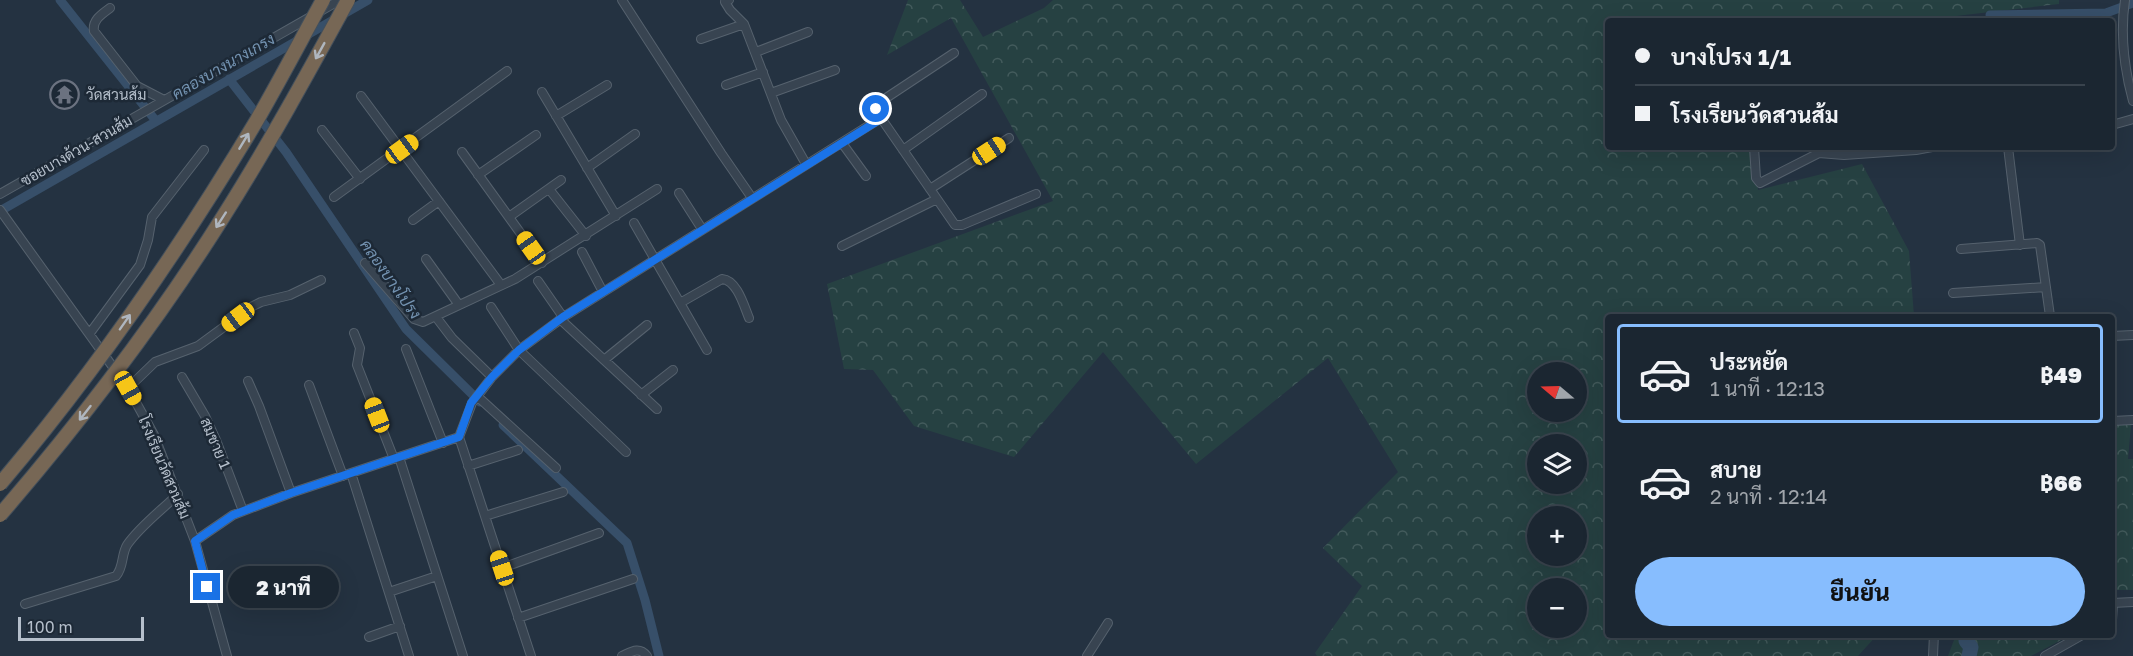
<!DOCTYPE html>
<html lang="th">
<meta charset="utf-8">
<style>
body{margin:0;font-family:"Golos Text",Sarabun,sans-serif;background:#242e39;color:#f1f3f6;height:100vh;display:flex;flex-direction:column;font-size:22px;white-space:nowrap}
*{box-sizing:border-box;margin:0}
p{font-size:20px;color:#a0a5ab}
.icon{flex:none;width:33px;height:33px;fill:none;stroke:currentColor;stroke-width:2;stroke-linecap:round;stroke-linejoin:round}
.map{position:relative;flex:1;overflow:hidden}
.panel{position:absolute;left:1605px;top:314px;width:510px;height:324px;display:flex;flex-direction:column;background:#1b2631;border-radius:6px;box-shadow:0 6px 24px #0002,0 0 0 2px #39434d}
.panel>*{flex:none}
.guide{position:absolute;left:1605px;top:18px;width:510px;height:132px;border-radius:6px;box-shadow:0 6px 24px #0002,0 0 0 2px #39434d;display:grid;align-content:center;height:132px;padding:0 30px;background:#1b2631}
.needle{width:39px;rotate:289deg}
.buttons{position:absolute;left:1527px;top:362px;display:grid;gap:12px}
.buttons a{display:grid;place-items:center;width:60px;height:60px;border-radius:50%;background:#1b2631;box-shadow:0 6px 24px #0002,0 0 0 2px #39434d;font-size:30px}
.scale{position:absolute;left:18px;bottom:15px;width:126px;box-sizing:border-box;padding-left:6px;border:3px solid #b5bfcb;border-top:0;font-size:16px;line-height:21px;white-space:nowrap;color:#b5bfcb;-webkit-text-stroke:4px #1d2936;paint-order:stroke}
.end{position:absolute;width:27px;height:27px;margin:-14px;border:8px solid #1a73e8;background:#fff;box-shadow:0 0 0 3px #fff}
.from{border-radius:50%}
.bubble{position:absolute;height:42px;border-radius:21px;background:#1b2631;box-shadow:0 6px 24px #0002,0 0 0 2px #39434d;font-size:20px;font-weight:800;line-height:42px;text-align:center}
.car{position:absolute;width:18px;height:36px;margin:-18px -9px;border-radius:8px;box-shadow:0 0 4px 2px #0007;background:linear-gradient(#f5c518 24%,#345 0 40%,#f5c518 0 76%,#345 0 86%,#f5c518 0)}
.guide b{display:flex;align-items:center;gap:21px;height:57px;font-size:22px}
.guide b+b{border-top:2px solid #39434d}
.guide i{width:15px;height:15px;background:#f1f3f6}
ul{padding:10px 0 0;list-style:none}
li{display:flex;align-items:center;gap:18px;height:99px;margin:0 12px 9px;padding:0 18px;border:3px solid transparent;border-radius:6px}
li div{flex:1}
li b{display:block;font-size:22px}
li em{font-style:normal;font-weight:800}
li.on{border-color:#87bdfe}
li>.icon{width:54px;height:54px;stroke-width:1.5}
.cta{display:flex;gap:12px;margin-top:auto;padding:12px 30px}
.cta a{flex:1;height:69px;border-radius:36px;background:#87bdfe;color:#111;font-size:24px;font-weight:800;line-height:69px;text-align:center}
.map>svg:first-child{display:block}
</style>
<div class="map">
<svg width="2133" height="656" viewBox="0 0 2133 656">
<defs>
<pattern id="forest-crowns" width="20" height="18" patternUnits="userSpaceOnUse" patternTransform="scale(1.5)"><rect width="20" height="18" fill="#264142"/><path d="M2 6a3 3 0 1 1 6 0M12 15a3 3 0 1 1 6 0" fill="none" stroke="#435b5c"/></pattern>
</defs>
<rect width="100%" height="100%" fill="#243241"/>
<path fill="url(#forest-crowns)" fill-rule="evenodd" d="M908 0H960L983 37 1044 8 1053 0H2059V4L1912 21H1608V147H1755L1758 190 1862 164 1909 251 1914 316H1608V634L1877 635 1858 656H1317L1315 653 1362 586 1323 548 1398 472 1328 358 1196 464 1103 352 1014 457 914 426 873 370 844 369 827 284 1053 201 951 18 887 55ZM1538 372H1576V411H1538ZM1538 444H1576V483H1538ZM1538 516H1576V555H1538ZM1538 588H1576V627H1538Z
M2131 424 2128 459H2133V590H2112V425Z
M1999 634H2071V635L2031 656H1948L1954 640 1998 638Z"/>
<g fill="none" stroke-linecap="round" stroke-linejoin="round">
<path stroke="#374f69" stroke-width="9" d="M60 0 156 121
M1990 15 2106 13 2133 3
M229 79 286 152 406 329 480 402
M0 211 368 0
M503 425 627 543 645 600 659 656"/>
<path stroke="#374f69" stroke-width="15" d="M1966 641 1971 647 1969 656"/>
<defs>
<path id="minor" d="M622 0 721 153 752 198
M729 0 725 2 730 10 744 24 781 120 806 164
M2125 0C2120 34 2124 68 2133 101
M110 8C102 14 92 20 94 31L137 86 164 100
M701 39 744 24
M756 52 808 32
M726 85 763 72
M542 92 616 216
M771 93 835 70
M361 96 501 285
M556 116 607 85
M881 118 875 107 877 104 954 53
M2112 125 2133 119
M322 130 360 179
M842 143 866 176
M1754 147 1756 178 1760 183 1819 153 1844 155 1916 150 1932 147
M2008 147 2020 245
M903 150 982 94
M462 152 542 263
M587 168 635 134
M478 175 536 135
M549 189 586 236
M930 189 1009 138
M679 193 702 229
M0 194 340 0
M334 197 507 71
M0 210 128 388 154 435 195 541 227 656
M509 217 561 180
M413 220 439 201
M634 223 707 350
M842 246 937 199
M1961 249 2037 243 2040 245 2050 316
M582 252 603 292
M426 259 459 305
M365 263 414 319 423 322 515 279 657 189
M538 281 563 317
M1953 293 2046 287
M680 303 722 279C737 280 744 306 749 318
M491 307 519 350 626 452
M436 317 452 338 492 377
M560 319 657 409
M90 333 140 265 148 240 152 217 204 150
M354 333 360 348 357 365 394 459
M2112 336 2133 335
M406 349 443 443
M604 360 647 325
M182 377 205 416 216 440 243 511
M248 381 259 406 291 493
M309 385 343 476
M128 388 155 362 198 346 251 307 261 302 290 295 321 280
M641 395 673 370
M477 396 556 468
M2112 421 2133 420
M459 437 531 656
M399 457 463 656
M468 466 518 450
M351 473 409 656
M485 516 563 492
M195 541 233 515 291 493 459 437 472 403 492 377 519 350 565 316 881 118 955 225H962L1036 194
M502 568 599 533
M389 592 437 576
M2112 603 2133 602
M25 604 116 576C124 567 121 555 127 545 140 526 162 510 178 494
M518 618 633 579
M2112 620 2113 603
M369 637 400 626
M622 656C631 652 639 646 647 656
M1087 656 1108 623
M1933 656 1934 634
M2045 656 2084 634"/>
</defs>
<use href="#minor" stroke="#56626e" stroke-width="10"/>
<use href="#minor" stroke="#384451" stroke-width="8"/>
<defs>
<path id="motorway-bridge" d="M0 484C96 371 181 247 257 120 280 80 301 40 323 0
M0 515C81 421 157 322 223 217 268 146 308 73 348 0"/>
</defs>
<use href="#motorway-bridge" stroke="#434f5b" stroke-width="16" stroke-linecap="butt"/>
<use href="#motorway-bridge" stroke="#776755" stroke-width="14"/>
</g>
<defs><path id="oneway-shaft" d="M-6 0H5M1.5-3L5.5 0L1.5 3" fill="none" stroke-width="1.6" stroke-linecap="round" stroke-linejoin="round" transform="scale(1.5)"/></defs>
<g stroke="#afb6bf">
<use href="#oneway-shaft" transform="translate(320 51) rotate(119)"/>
<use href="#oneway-shaft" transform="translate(244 141) rotate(-59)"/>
<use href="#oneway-shaft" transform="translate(221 220) rotate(123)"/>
<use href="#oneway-shaft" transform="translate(125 322) rotate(-55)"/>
<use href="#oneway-shaft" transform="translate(85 413) rotate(128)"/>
</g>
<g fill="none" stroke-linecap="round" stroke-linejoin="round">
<path stroke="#1a73e8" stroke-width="8" d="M207 587 195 541 233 515 291 493 459 437 471 403 492 377 519 350 563 317 879 120 881 118 876 109"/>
</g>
<defs>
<symbol id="temple-ring" viewBox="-11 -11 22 22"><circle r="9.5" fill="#1d2936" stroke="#6b7280" stroke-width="1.5"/><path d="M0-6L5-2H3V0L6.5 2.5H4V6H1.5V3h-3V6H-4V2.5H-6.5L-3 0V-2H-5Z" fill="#6b7280"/></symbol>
</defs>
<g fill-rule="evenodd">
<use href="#temple-ring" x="48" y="78" width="33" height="33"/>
</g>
<g text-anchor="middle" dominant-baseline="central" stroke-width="5" stroke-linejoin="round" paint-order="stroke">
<g font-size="15" fill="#b5bfcb" stroke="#1d2936" text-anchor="start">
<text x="86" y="94">วัดสวนส้ม</text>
</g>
<g font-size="15" fill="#b5bfcb" stroke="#1d2936">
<text transform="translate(76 150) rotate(-30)">ซอยบางด้วน-สวนส้ม</text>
<text transform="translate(216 443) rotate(67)">สมชาย 1</text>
<text transform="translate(165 467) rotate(67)">โรงเรียนวัดสวนส้ม</text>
</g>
<g font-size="16" font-style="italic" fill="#7392b0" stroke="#1d2936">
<text transform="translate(223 66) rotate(-30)">คลองบางนางเกรง</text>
<text transform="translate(391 279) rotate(55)">คลองบางโปรง</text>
</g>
</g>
</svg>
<div class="buttons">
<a><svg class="needle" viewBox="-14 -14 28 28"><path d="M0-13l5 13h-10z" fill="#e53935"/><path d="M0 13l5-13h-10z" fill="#a0a5ab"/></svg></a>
<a><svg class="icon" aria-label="layers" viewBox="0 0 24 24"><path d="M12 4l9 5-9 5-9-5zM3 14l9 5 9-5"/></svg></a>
<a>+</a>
<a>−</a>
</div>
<div class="scale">100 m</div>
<i class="end from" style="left:876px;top:109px"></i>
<i class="end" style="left:207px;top:587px"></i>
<div class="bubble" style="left:228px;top:566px;width:111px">2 นาที</div>
<i class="car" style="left:402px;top:149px;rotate:54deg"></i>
<i class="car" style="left:989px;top:151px;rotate:57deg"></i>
<i class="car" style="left:531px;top:248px;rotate:325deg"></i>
<i class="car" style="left:238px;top:317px;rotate:233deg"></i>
<i class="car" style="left:128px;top:388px;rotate:151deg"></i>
<i class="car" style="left:377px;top:415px;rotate:339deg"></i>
<i class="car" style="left:502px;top:568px;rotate:342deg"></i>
<div class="guide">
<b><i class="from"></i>บางโปรง 1/1</b>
<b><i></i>โรงเรียนวัดสวนส้ม</b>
</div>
<section class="panel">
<ul>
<li class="on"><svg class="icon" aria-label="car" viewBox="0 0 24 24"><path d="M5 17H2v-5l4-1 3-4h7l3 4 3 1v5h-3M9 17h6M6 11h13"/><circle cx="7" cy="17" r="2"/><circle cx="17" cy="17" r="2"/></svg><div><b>ประหยัด</b><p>1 นาที · 12:13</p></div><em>฿49</em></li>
<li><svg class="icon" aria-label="car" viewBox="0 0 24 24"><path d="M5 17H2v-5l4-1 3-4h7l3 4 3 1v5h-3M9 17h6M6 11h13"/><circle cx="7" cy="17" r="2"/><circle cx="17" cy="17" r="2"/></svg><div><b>สบาย</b><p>2 นาที · 12:14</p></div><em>฿66</em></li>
</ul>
<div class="cta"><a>ยืนยัน</a></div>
</section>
</div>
